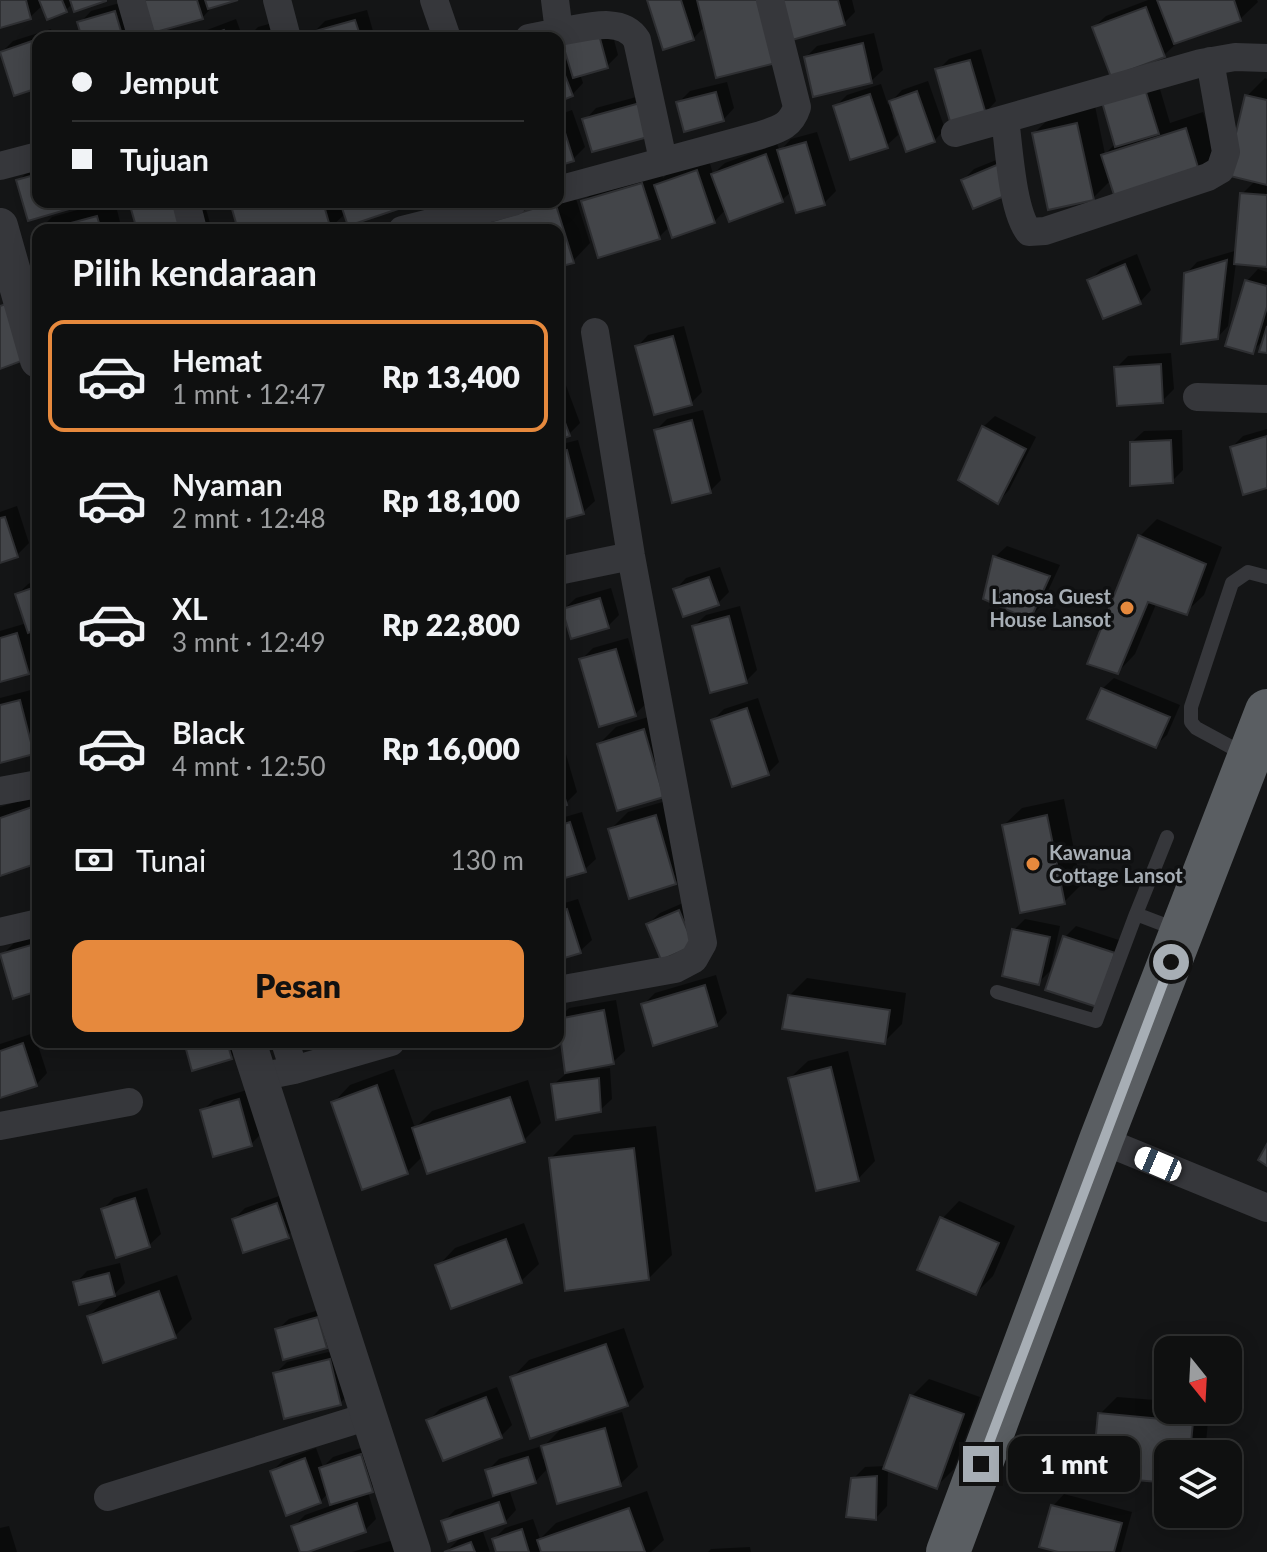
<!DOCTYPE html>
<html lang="id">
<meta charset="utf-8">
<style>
body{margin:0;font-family:Lato,sans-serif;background:#1d1e1e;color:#f1f3f6;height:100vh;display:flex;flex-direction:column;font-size:30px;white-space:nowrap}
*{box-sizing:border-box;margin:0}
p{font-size:26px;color:#9b9d9f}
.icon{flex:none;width:44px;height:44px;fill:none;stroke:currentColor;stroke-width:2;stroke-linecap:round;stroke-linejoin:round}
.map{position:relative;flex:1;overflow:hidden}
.panel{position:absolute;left:32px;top:224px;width:532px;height:824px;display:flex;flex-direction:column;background:#0f1010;border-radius:16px;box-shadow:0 4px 20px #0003,0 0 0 2px #2f3030}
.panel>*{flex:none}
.top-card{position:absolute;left:32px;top:32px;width:532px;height:176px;border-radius:16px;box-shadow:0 4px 20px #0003,0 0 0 2px #2f3030;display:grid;align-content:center;height:176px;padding:0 40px;background:#0f1010}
.needle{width:52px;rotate:162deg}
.buttons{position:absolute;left:1154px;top:1336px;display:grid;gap:16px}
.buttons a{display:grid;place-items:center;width:88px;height:88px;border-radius:16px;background:#0f1010;box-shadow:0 4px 20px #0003,0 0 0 2px #2f3030;font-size:40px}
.end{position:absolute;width:36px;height:36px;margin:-18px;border:10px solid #a7aeb5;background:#111;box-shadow:0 0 0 4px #111}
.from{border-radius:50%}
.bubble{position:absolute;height:56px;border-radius:16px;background:#0f1010;box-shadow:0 4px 20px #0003,0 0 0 2px #2f3030;font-size:26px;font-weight:800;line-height:56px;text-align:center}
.car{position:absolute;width:24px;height:48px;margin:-24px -12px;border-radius:10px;box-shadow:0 0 6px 2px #0007;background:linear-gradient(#fff 24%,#345 0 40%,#fff 0 76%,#345 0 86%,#fff 0)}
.top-card b{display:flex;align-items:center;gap:28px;height:76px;font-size:30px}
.top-card b+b{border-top:2px solid #2f3030}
.top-card i{width:20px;height:20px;background:#f1f3f6}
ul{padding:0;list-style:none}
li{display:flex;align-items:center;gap:24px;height:112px;margin:0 16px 12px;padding:0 24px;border:4px solid transparent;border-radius:16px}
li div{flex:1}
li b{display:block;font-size:30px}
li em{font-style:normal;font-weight:800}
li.current{border-color:#e6893d}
li>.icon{width:72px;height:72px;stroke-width:1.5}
h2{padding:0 40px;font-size:36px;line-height:96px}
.pay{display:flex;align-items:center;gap:20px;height:88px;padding:0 40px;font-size:30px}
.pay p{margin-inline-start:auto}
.button{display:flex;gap:16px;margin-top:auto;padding:16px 40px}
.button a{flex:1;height:92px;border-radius:16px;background:#e6893d;color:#111;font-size:32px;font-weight:800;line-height:92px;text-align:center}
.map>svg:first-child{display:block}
</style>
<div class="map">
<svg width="1267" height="1552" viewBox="0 0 1267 1552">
<rect width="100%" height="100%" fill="#141516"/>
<path fill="#0007" d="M0 0H104L73 3 66 10 43 5 30 17 0 26Z
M145 0H231L214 5 202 18Z
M649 0H852L855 12 844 23 705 26 693 39Z
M1148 0H1257L1258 2 1240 19 1175 41 1176 44 1164 55 1094 27 1106 16Z
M127 1 133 38H84L80 23 91 11Z
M367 10 375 38H315L314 32 325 21Z
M236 19 243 38H186Z
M287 19 291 38H247L258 27Z
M609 21 618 55 607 66 580 74 583 83 572 95 558 100V38Z
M51 29 54 38H38V86L2 52 13 41Z
M874 33 883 70 871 81 806 57 817 46Z
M981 49 996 101 985 113 938 70 949 59Z
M1265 78 1267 79V265L1236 262 1228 326 1217 338 1186 274 1197 262 1238 250 1242 194 1256 180 1247 96Z
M1157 79 1170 123 1203 112 1217 158 1200 175 1111 180 1093 198 1034 133 1052 116 1095 106 1105 154 1116 143 1104 102Z
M928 81 945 129 934 141 896 115 892 116 898 135 886 146 835 107 847 95 881 84 888 105 902 90Z
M727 82 734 108 723 120 679 102 690 91Z
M651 93 659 123 585 120 596 108Z
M572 110 585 147 573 159 558 164V115Z
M817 132 836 191 824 203 792 191 782 200 726 209 714 222 670 226 659 237 583 202 600 185 660 167 663 178 667 174 709 160 713 174 725 163 777 144 780 151 791 139Z
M1011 154V192L963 180 974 169Z
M38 162V202H86L29 218 18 181Z
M572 186 590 243 573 261 558 265V230H498L520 202H558Z
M106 202H115L122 230H39L52 217Z
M131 202H204L212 230H139Z
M232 202H405L400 207 346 213 328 230H240Z
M1137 254 1151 290 1140 302 1090 281 1101 269Z
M1258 269 1267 272V351L1265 339 1252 351 1247 281Z
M684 326 702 392 691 403 637 347 648 335Z
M1171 353 1174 389 1162 401 1116 368 1128 356Z
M558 364 580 423 569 434 558 438Z
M703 410 721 480 710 491 656 430 667 419Z
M995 416 1036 437 1009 490 998 502 983 427Z
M1267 429V486L1232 447 1243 436Z
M1182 430 1183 470 1172 481 1132 442 1144 431Z
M578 440 595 501 583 512 558 519V445Z
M17 506 29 543 17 555 0 560V512Z
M1157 519 1222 547 1204 595 1186 612 1157 602 1135 654 1118 672 1140 536Z
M1007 546 1060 565 1041 606 1030 617 995 557Z
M720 567 729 592 718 603 675 590 686 578Z
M38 580V627L30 630 38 661 28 672 0 680V631L27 623 17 595 28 584Z
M611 588 619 615 608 626 564 609 576 598Z
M740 606 757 670 746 681 694 626 706 615Z
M628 638 647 703 635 714 581 660 593 648Z
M1114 678 1180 705 1167 735 1155 746 1102 689Z
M31 690 38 716V747L33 752 0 761V698Z
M758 698 779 762 768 773 713 720 724 709Z
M661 713 663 795 599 744 616 727Z
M558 727 577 792 566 803 558 805Z
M38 795V861L0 874V807Z
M673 799 692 865 675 883 610 830 628 812Z
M1064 799 1081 885 1064 902 1004 825 1022 808Z
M582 812 596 859 584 870 558 878V819Z
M578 899 592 940 580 951 558 958V905Z
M690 900 693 944 648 924 660 913Z
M1025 919 1060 926 1050 971 1039 982 1014 930Z
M1076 926 1125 942 1108 993 1065 937Z
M38 932V989L2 955 20 937Z
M716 975 727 1013 716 1025 643 1005 655 993Z
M807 978 906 993 902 1024 884 1042 789 996Z
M616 1000 625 1051 613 1062 590 1067 591 1070 610 1068 612 1099 600 1110 554 1084 567 1073 558 1019 569 1008Z
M34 1033 47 1073 36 1085 0 1096V1044Z
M186 1042H241L242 1046 231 1057Z
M848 1051 875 1161 858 1179 790 1078 808 1061Z
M394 1069 415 1128 432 1111 528 1080 541 1123 524 1140 423 1156 407 1172 363 1188 333 1103 350 1085Z
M250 1089 262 1133 251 1144 202 1111 214 1100Z
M656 1126 672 1255 648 1279 551 1158 574 1135Z
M147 1188 161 1234 149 1245 103 1209 114 1198Z
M288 1193 299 1224 287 1236 234 1219 245 1208Z
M959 1201 1015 1226 993 1276 976 1293 942 1219Z
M524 1223 539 1264 521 1281 438 1266 455 1248Z
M120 1263 125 1283 111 1298 177 1275 192 1319 175 1336 89 1316 110 1296 76 1283 87 1271Z
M329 1307 337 1335 326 1346 277 1330 289 1319Z
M624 1328 644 1387 627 1404 570 1423 571 1427 622 1412 638 1467 620 1484 549 1467 535 1482 509 1489 516 1510 505 1522 482 1529 490 1552H446L463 1535 444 1521 455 1510 495 1497 488 1470 499 1459 539 1447 543 1459 547 1458 543 1447 565 1425 512 1378 529 1360Z
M341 1349 351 1392 340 1403 275 1374 287 1362Z
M929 1379 980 1397 954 1469 937 1486 888 1469 887 1506 876 1518 853 1479 865 1467 886 1466 912 1396Z
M497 1387 512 1425 501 1436 429 1420 440 1409Z
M1117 1397 1168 1401V1410H1209L1205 1454H1168V1481L1100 1414Z
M373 1444 383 1479 368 1492 376 1519 365 1530 294 1526 305 1515 333 1505 329 1492 320 1502 272 1471 284 1460 316 1448 323 1467 333 1457Z
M647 1491 664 1540 651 1552H498L494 1539 505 1528 533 1519 540 1539 556 1523Z
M1064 1494 1132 1512 1121 1552H1066L1053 1506Z
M9 1526 17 1552H0V1528Z
M404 1537 408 1552H352Z
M750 1547 751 1552H708L711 1549Z"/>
<path fill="#434549" stroke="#2e2f32" stroke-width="2" d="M0 0H26L31 19 0 28Z
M39 0H62L67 12 47 20Z
M70 0H106V1L74 12Z
M143 0H197L203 19 152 33Z
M205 0H238L208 9Z
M647 0H681L694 40 663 50Z
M697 0H759L776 63 716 78Z
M780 0H838L845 25 792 40Z
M1157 0H1234L1241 21 1174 44Z
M1146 7 1165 57 1111 77 1092 27Z
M115 11 123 38H82L77 22Z
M355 20 361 38H313L312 32Z
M224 30 227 38H202Z
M275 30 278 38H244Z
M598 31 608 68 573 78 562 42Z
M38 39V88L14 96 0 52Z
M863 43 872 83 813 97 804 57Z
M558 57 573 96 558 102Z
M970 60 986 114 951 125 935 69Z
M1145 89 1159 134 1115 147 1102 102Z
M917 91 935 142 906 152 889 101Z
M716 92 724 121 684 132 676 102Z
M870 94 888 148 850 160 833 106Z
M1245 95 1267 100V185L1226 175Z
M640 103 648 137 592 152 582 119Z
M561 120 574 161 558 166V121Z
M1077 123 1094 200 1048 210 1032 133Z
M1186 128 1201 177 1117 204 1101 155Z
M806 142 825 205 796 213 777 150Z
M766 154 783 202 729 222 711 174Z
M999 164 1012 193 973 209 961 180Z
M697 170 715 223 672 238 654 185Z
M38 174V202H93L28 221 16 180Z
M642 183 660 239 598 258 581 201Z
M1240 193 1267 195V267L1234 264Z
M129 202H182L190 230H137Z
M230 202H323L331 230H238Z
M340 202H399L401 208 348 226Z
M555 202 574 263 558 267V230H496L493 221Z
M97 216 101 230H45Z
M1227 260 1218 339 1181 344 1184 273Z
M1125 264 1141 304 1103 319 1087 280Z
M1245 280 1267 286V307L1253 354 1225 346Z
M11 302 32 357 0 369V306Z
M1267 326V353L1259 352Z
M673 336 692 405 654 415 635 346Z
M1161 364 1163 403 1117 406 1114 367Z
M558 404 570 436 558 440Z
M692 420 711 493 672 503 654 430Z
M982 426 1026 449 998 504 958 480Z
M1267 436V488L1243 495 1230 447Z
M1171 440 1173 483 1130 486V442Z
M567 450 584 514 558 521V452Z
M5 517 18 557 0 563V518Z
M1138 535 1206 564 1187 615 1148 602 1118 674 1087 664Z
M993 556 1050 576 1030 620 983 599Z
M709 577 719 605 683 617 673 589Z
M38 586V629L28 633 15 594Z
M600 598 609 628 571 639 562 609Z
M729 616 747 683 710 693 692 626Z
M17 633 29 674 0 682V638Z
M616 649 636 716 599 727 579 659Z
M1101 688 1170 717 1156 748 1087 719Z
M20 700 34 754 0 763V705Z
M747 708 769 775 732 787 711 720Z
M644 729 664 797 617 811 597 744Z
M558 776 567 805 558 807Z
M38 805V863L0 876V818Z
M656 815 676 884 629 899 608 829Z
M1047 815 1065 904 1020 913 1002 825Z
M570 822 586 872 558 880V826Z
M567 909 581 953 558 960V912Z
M679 910 694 946 661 960 646 924Z
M1012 929 1050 937 1039 985 1002 976Z
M1063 936 1115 953 1097 1007 1045 990Z
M38 943V991L13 999 0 954Z
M705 985 717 1026 653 1046 641 1004Z
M788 995 890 1010 885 1044 782 1029Z
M604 1010 614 1064 565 1073 558 1019Z
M184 1042H227L232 1059 192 1071Z
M23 1043 37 1086 0 1098V1051Z
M831 1067 859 1181 816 1191 788 1078Z
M599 1078 601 1112 556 1120 551 1084Z
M377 1085 408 1174 362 1190 331 1102Z
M510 1097 525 1142 427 1174 412 1128Z
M239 1099 252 1146 213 1157 200 1110Z
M1267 1144V1166L1258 1160Z
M634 1148 649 1280 565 1291 549 1158Z
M135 1198 150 1247 116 1258 101 1209Z
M277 1203 289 1238 243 1253 232 1219Z
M940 1217 999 1243 976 1295 917 1270Z
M506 1239 522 1283 451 1309 435 1265Z
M109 1273 115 1296 79 1305 73 1282Z
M159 1291 176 1338 103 1363 87 1316Z
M318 1317 327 1348 283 1360 275 1329Z
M606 1344 628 1406 530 1439 510 1377Z
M330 1359 341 1405 284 1419 273 1373Z
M910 1395 964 1414 937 1489 883 1469Z
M486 1397 502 1438 443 1461 426 1420Z
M1098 1413 1193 1422 1190 1454H1168V1483L1092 1476Z
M605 1428 621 1486 557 1504 541 1446Z
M361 1454 373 1492 330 1505 319 1468Z
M528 1457 536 1483 493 1496 485 1470Z
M305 1458 321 1503 286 1516 270 1471Z
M877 1476 876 1520 846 1517 851 1478Z
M499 1502 506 1523 448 1542 441 1521Z
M357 1503 366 1532 308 1552H300L291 1526Z
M1051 1505 1122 1523 1114 1552H1058L1039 1547Z
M629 1508 645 1552H541L537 1540Z
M522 1529 529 1552H496L492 1539Z
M471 1542 475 1552H444Z"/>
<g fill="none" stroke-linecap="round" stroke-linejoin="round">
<path stroke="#36373b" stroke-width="14" d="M1244 754 1196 728 1191 722V707L1232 583 1248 572 1267 577
M1167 837 1136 914 1178 930
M997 992 1096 1021 1136 914"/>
<path stroke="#36373b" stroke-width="28" d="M131 0 142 38
M277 0 287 38
M434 0 447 38
M555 0 559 32C584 28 622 15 637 40L663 160
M529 38 559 32
M1005 119C1009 147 1012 211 1029 232L1045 231 1208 177 1220 170 1226 152 1210 61
M955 133 1201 63 1235 57 1267 58
M0 166 38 156
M558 190 761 135C779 129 791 126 797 107L770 0
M186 202 193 230
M402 230 513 202
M1197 397 1267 399
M558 571 631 556
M0 791 38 784
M0 932 38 923
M558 990 675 969 694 959 703 943 631 556 595 332
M285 1042 294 1070
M259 1077 294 1070 391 1042
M0 1126 129 1102
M1101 1140 1267 1208
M108 1497 369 1416"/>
<path stroke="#36373b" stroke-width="36" d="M0 226 38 360
M248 1042 413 1552"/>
<path stroke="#5a5e62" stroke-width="44" d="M948 1552 1101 1140 1267 711"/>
</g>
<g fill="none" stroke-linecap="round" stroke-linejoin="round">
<path stroke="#a7aeb5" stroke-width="10" d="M981 1464 1171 962"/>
</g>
<g fill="#e6893d" stroke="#0f1011" stroke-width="3">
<circle cx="1127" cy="608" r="8"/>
<circle cx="1033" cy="864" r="8"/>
</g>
<g text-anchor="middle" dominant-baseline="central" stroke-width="7" stroke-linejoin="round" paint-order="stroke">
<g font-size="20" font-weight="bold" fill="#a7aeb5" stroke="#0f1011" text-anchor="end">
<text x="1111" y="596">Lanosa Guest<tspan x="1111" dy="23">House Lansot</tspan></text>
<text x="1049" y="852" text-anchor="start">Kawanua<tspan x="1049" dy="23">Cottage Lansot</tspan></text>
</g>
</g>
</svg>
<div class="buttons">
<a><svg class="needle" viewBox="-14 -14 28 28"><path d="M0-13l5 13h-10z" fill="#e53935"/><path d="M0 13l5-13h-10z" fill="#9b9d9f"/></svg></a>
<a><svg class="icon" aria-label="layers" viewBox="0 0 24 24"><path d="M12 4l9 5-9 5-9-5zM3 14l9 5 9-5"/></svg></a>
</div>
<i class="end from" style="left:1171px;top:962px"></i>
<i class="end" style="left:981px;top:1464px"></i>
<div class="bubble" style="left:1008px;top:1436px;width:132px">1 mnt</div>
<i class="car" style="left:1158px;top:1164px;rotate:293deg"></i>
<div class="top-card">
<b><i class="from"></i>Jemput</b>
<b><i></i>Tujuan</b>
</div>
<section class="panel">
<h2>Pilih kendaraan</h2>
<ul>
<li class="current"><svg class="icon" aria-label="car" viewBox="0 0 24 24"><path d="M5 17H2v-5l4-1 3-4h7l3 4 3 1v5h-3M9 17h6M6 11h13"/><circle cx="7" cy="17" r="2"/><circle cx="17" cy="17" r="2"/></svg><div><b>Hemat</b><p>1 mnt · 12:47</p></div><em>Rp 13,400</em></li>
<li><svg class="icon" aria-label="car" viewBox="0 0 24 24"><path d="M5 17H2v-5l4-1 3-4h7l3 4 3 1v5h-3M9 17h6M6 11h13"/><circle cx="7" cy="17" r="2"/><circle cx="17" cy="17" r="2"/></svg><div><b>Nyaman</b><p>2 mnt · 12:48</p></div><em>Rp 18,100</em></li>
<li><svg class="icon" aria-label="car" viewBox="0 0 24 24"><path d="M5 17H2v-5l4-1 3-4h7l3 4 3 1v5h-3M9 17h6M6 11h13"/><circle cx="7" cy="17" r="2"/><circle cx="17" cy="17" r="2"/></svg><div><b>XL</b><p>3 mnt · 12:49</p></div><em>Rp 22,800</em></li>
<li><svg class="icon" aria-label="car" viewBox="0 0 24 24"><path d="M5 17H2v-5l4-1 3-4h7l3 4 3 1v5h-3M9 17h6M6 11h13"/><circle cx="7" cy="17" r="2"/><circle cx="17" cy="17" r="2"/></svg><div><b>Black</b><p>4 mnt · 12:50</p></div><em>Rp 16,000</em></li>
</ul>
<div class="pay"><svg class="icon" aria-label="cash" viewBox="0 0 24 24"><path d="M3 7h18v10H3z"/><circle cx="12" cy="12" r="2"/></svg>Tunai<p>130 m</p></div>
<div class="button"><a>Pesan</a></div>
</section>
</div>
